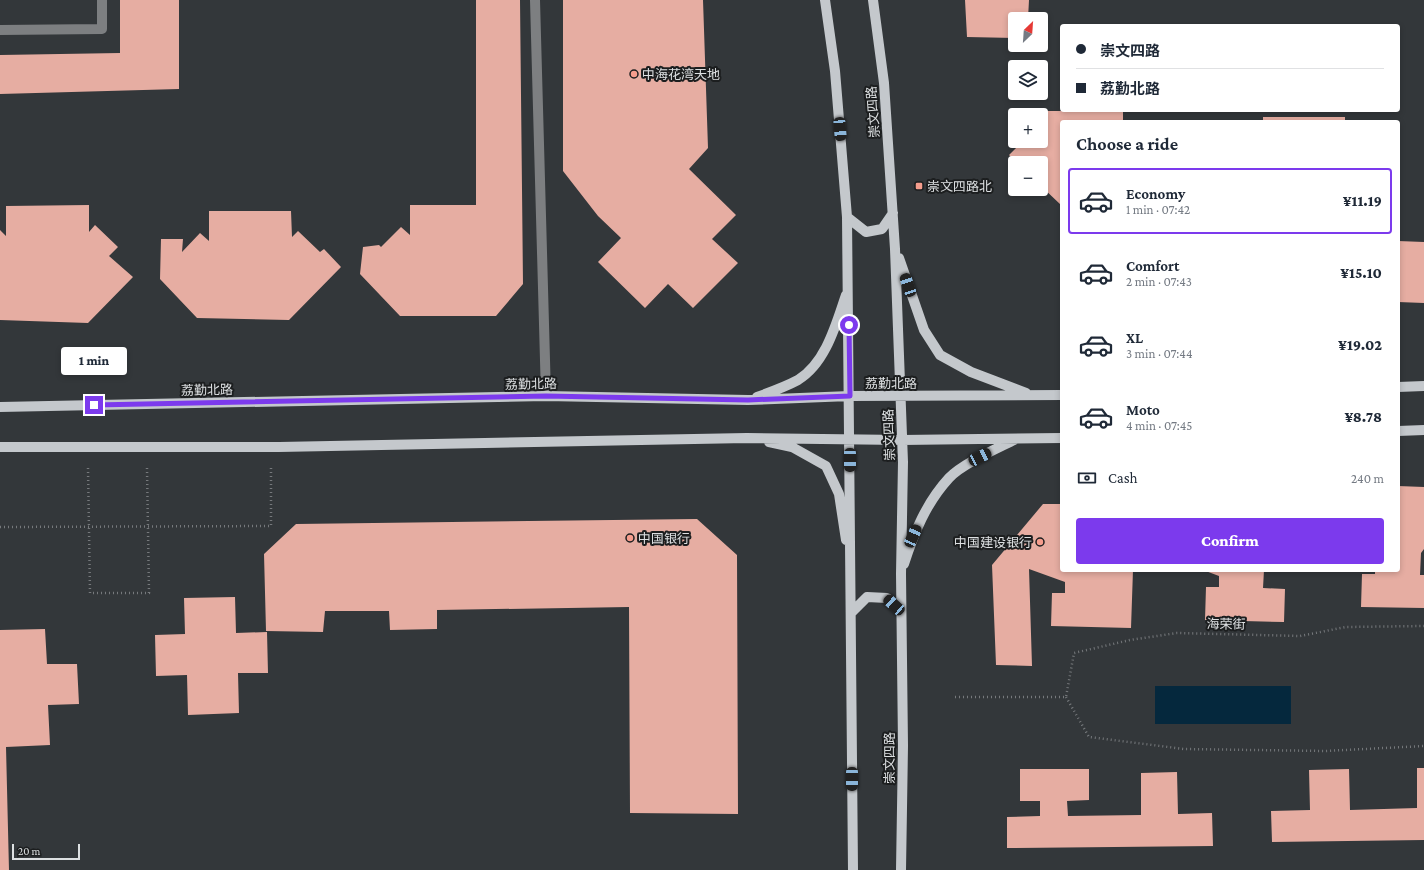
<!DOCTYPE html>
<meta charset="utf-8">
<style>
body{margin:0;font-family:"Crimson Pro","Noto Sans SC",serif;background:#f6f6f7;color:#1f2937;height:100vh;display:flex;flex-direction:column;font-size:15px;white-space:nowrap}
*{box-sizing:border-box;margin:0}
p{font-size:13px;color:#747a83}
.icon{flex:none;width:22px;height:22px;fill:none;stroke:currentColor;stroke-width:2;stroke-linecap:round;stroke-linejoin:round}
.map{position:relative;flex:1;overflow:hidden}
.side{position:absolute;left:1060px;top:120px;width:340px;height:452px;display:flex;flex-direction:column;background:#fff;border-radius:4px;box-shadow:0 2px 6px #0003}
.side>*{flex:none}
.hud{position:absolute;left:1060px;top:24px;width:340px;height:88px;border-radius:4px;box-shadow:0 2px 6px #0003;display:grid;align-content:center;height:88px;padding:0 16px;background:#fff}
.needle{width:26px;rotate:25deg}
.tools{position:absolute;left:1008px;top:12px;display:grid;gap:8px}
.tools a{display:grid;place-items:center;width:40px;height:40px;border-radius:4px;background:#fff;box-shadow:0 2px 6px #0003;font-size:20px}
.scale{position:absolute;left:12px;bottom:10px;width:68px;box-sizing:border-box;padding-left:4px;border:2px solid #dde0e2;border-top:0;font-size:11px;line-height:14px;white-space:nowrap;color:#dde0e2;-webkit-text-stroke:3px #1c1e1f;paint-order:stroke}
.end{position:absolute;width:18px;height:18px;margin:-9px;border:5px solid #7c3aed;background:#fff;box-shadow:0 0 0 2px #fff}
.from{border-radius:50%}
.bubble{position:absolute;height:28px;border-radius:4px;background:#fff;box-shadow:0 2px 6px #0003;font-size:13px;font-weight:800;line-height:28px;text-align:center}
.car{position:absolute;width:12px;height:24px;margin:-12px -6px;border-radius:5px;box-shadow:0 0 3px 1px #0007;background:linear-gradient(#222 24%,#8ab4d8 0 40%,#222 0 76%,#8ab4d8 0 86%,#222 0)}
.hud b{display:flex;align-items:center;gap:14px;height:38px;font-size:15px}
.hud b+b{border-top:1px solid #e0e1e3}
.hud i{width:10px;height:10px;background:#1f2937}
ul{padding:0;list-style:none}
li{display:flex;align-items:center;gap:12px;height:66px;margin:0 8px 6px;padding:0 8px;border:2px solid transparent;border-radius:4px}
li div{flex:1}
li b{display:block;font-size:15px}
li em{font-style:normal;font-weight:800}
li.current{border-color:#7c3aed}
li>.icon{width:36px;height:36px;stroke-width:1.5}
h2{padding:0 16px;font-size:18px;line-height:48px}
.pay{display:flex;align-items:center;gap:10px;height:44px;padding:0 16px;font-size:15px}
.pay p{margin-inline-start:auto}
.primary-button{display:flex;gap:8px;margin-top:auto;padding:8px 16px}
.primary-button a{flex:1;height:46px;border-radius:4px;background:#7c3aed;color:#fff;font-size:16px;font-weight:800;line-height:46px;text-align:center}
.map>svg:first-child{display:block}
</style>
<div class="map">
<svg width="1424" height="870" viewBox="0 0 1424 870">
<rect width="100%" height="100%" fill="#33373a"/>
<path fill="#05283d" d="M1155 686H1291V724H1155Z"/>
<path fill="#e6ada2" d="M120 0H179V89L0 94V55L120 53Z
M476 0H520L523 284 496 316H400L360 274 363 247 379 245 381 247 401 227 410 235V205H476Z
M563 0H703L708 148 689 169 736 215 712 239 738 263 693 308 668 284 645 308 598 262 621 238 598 216 563 171Z
M965 0H1029L1028 19H1015V38L967 37Z
M1040 111H1123V122H1062V203L1061 205 1041 186V163H1017L1009 155 1023 141H1041Z
M1263 117H1345V122H1263Z
M89 205V232L95 225 118 247 109 256 133 277 88 323 0 320V230L6 236V206Z
M209 211H291L292 237 298 231 320 252 324 249 341 267 289 320 197 318 160 279 161 239H183L182 252 200 233 209 241Z
M1398 241 1424 242V303L1398 302Z
M1398 486 1424 487V549L1421 553 1420 575H1424V608L1361 607 1362 574H1375V570H1398Z
M1043 504H1062V570H1133L1131 628 1051 626 1052 593H1065V582L1029 569 1032 666 996 665 992 565Z
M697 519 737 555 738 814 630 813 629 607 437 610V629L390 630 389 611H325L323 632 266 631 264 554 296 524Z
M1203 570H1264L1263 588 1285 589 1284 622 1205 620 1206 587H1219V576Z
M235 597 236 633 267 632 268 673H238L239 713 188 715 187 675 156 676 155 635 185 634 184 598Z
M45 629 47 664H77L79 704 48 705 50 745 6 747 9 870H0V630Z
M1417 768H1424V840L1272 842 1271 811 1310 810 1309 770 1349 769 1350 810 1417 808Z
M1020 769H1089V800L1067 801 1068 816 1141 815V773L1177 772 1178 814 1212 813 1213 846 1007 848V817L1040 816V801H1020Z"/>
<g fill="none" stroke-linecap="round" stroke-linejoin="round">
<path stroke="#76797c" stroke-width="2.5" stroke-dasharray="1 3" stroke-linecap="butt" d="M88 468 90 593H149L147 468
M0 527 271 526V467
M955 697H1066L1074 653 1130 640 1177 633 1300 636 1346 627 1424 626
M1066 697 1089 737 1184 749 1325 751 1424 746"/>
<path stroke="#7d7f81" stroke-width="10" d="M535 0 546 396
M0 30 102 29V0"/>
<path stroke="#c4c8cc" stroke-width="10" d="M825 0 835 71 847 217 853 870
M873 0 884 83 895 249 903 462 901 574 903 746 901 870
M847 217 866 232 882 229 893 213
M899 258 924 330 940 355 971 372 1026 393
M1398 387 1424 386
M757 397C771 392 785 387 798 380 826 363 836 324 846 295
M0 407 546 396 748 400 850 396 1062 395
M1398 431 1424 430
M769 442 792 447 826 466 839 494 846 540
M0 447H279L747 438 902 440 1062 438
M904 564C914 533 926 503 949 478 962 464 996 449 1014 440
M852 612 867 597 887 598 901 611"/>
</g>
<g fill="none" stroke-linecap="round" stroke-linejoin="round">
<path stroke="#7c3aed" stroke-width="5" d="M94 405 546 396 748 400 850 396 849 325"/>
</g>
<g fill="#f59d8d" stroke="#1c1e1f" stroke-width="1.5">
<circle cx="634" cy="74" r="4"/>
<rect x="915" y="182" width="8" height="8" rx="2"/>
<circle cx="630" cy="538" r="4"/>
<circle cx="1040" cy="542" r="4"/>
</g>
<g text-anchor="middle" dominant-baseline="central" stroke-width="4" stroke-linejoin="round" paint-order="stroke">
<g font-size="13" fill="#dde0e2" stroke="#1c1e1f" text-anchor="start">
<text x="642" y="74">中海花湾天地</text>
<text x="927" y="186">崇文四路北</text>
<text x="638" y="538">中国银行</text>
<text x="1032" y="542" text-anchor="end">中国建设银行</text>
</g>
<g font-size="13" fill="#dde0e2" stroke="#1c1e1f">
<text transform="translate(873 112) rotate(-94)">崇文四路</text>
<text x="891" y="383">荔勤北路</text>
<text transform="translate(531 384) rotate(-1)">荔勤北路</text>
<text transform="translate(207 390) rotate(-1)">荔勤北路</text>
<text transform="translate(889 435) rotate(-92)">崇文四路</text>
<text transform="translate(1226 624) rotate(1)">海荣街</text>
<text transform="translate(889 758) rotate(-90)">崇文四路</text>
</g>
</g>
</svg>
<div class="tools">
<a><svg class="needle" viewBox="-14 -14 28 28"><path d="M0-13l5 13h-10z" fill="#e53935"/><path d="M0 13l5-13h-10z" fill="#747a83"/></svg></a>
<a><svg class="icon" aria-label="layers" viewBox="0 0 24 24"><path d="M12 4l9 5-9 5-9-5zM3 14l9 5 9-5"/></svg></a>
<a>+</a>
<a>−</a>
</div>
<div class="scale">20 m</div>
<i class="end from" style="left:849px;top:325px"></i>
<i class="end" style="left:94px;top:405px"></i>
<div class="bubble" style="left:61px;top:347px;width:66px">1 min</div>
<i class="car" style="left:840px;top:129px;rotate:175deg"></i>
<i class="car" style="left:908px;top:285px;rotate:341deg"></i>
<i class="car" style="left:980px;top:457px;rotate:64deg"></i>
<i class="car" style="left:850px;top:460px;rotate:180deg"></i>
<i class="car" style="left:913px;top:536px;rotate:24deg"></i>
<i class="car" style="left:894px;top:605px;rotate:312deg"></i>
<i class="car" style="left:852px;top:779px;rotate:180deg"></i>
<div class="hud">
<b><i class="from"></i>崇文四路</b>
<b><i></i>荔勤北路</b>
</div>
<section class="side">
<h2>Choose a ride</h2>
<ul>
<li class="current"><svg class="icon" aria-label="car" viewBox="0 0 24 24"><path d="M5 17H2v-5l4-1 3-4h7l3 4 3 1v5h-3M9 17h6M6 11h13"/><circle cx="7" cy="17" r="2"/><circle cx="17" cy="17" r="2"/></svg><div><b>Economy</b><p>1 min · 07:42</p></div><em>¥11.19</em></li>
<li><svg class="icon" aria-label="car" viewBox="0 0 24 24"><path d="M5 17H2v-5l4-1 3-4h7l3 4 3 1v5h-3M9 17h6M6 11h13"/><circle cx="7" cy="17" r="2"/><circle cx="17" cy="17" r="2"/></svg><div><b>Comfort</b><p>2 min · 07:43</p></div><em>¥15.10</em></li>
<li><svg class="icon" aria-label="car" viewBox="0 0 24 24"><path d="M5 17H2v-5l4-1 3-4h7l3 4 3 1v5h-3M9 17h6M6 11h13"/><circle cx="7" cy="17" r="2"/><circle cx="17" cy="17" r="2"/></svg><div><b>XL</b><p>3 min · 07:44</p></div><em>¥19.02</em></li>
<li><svg class="icon" aria-label="car" viewBox="0 0 24 24"><path d="M5 17H2v-5l4-1 3-4h7l3 4 3 1v5h-3M9 17h6M6 11h13"/><circle cx="7" cy="17" r="2"/><circle cx="17" cy="17" r="2"/></svg><div><b>Moto</b><p>4 min · 07:45</p></div><em>¥8.78</em></li>
</ul>
<div class="pay"><svg class="icon" aria-label="cash" viewBox="0 0 24 24"><path d="M3 7h18v10H3z"/><circle cx="12" cy="12" r="2"/></svg>Cash<p>240 m</p></div>
<div class="primary-button"><a>Confirm</a></div>
</section>
</div>
